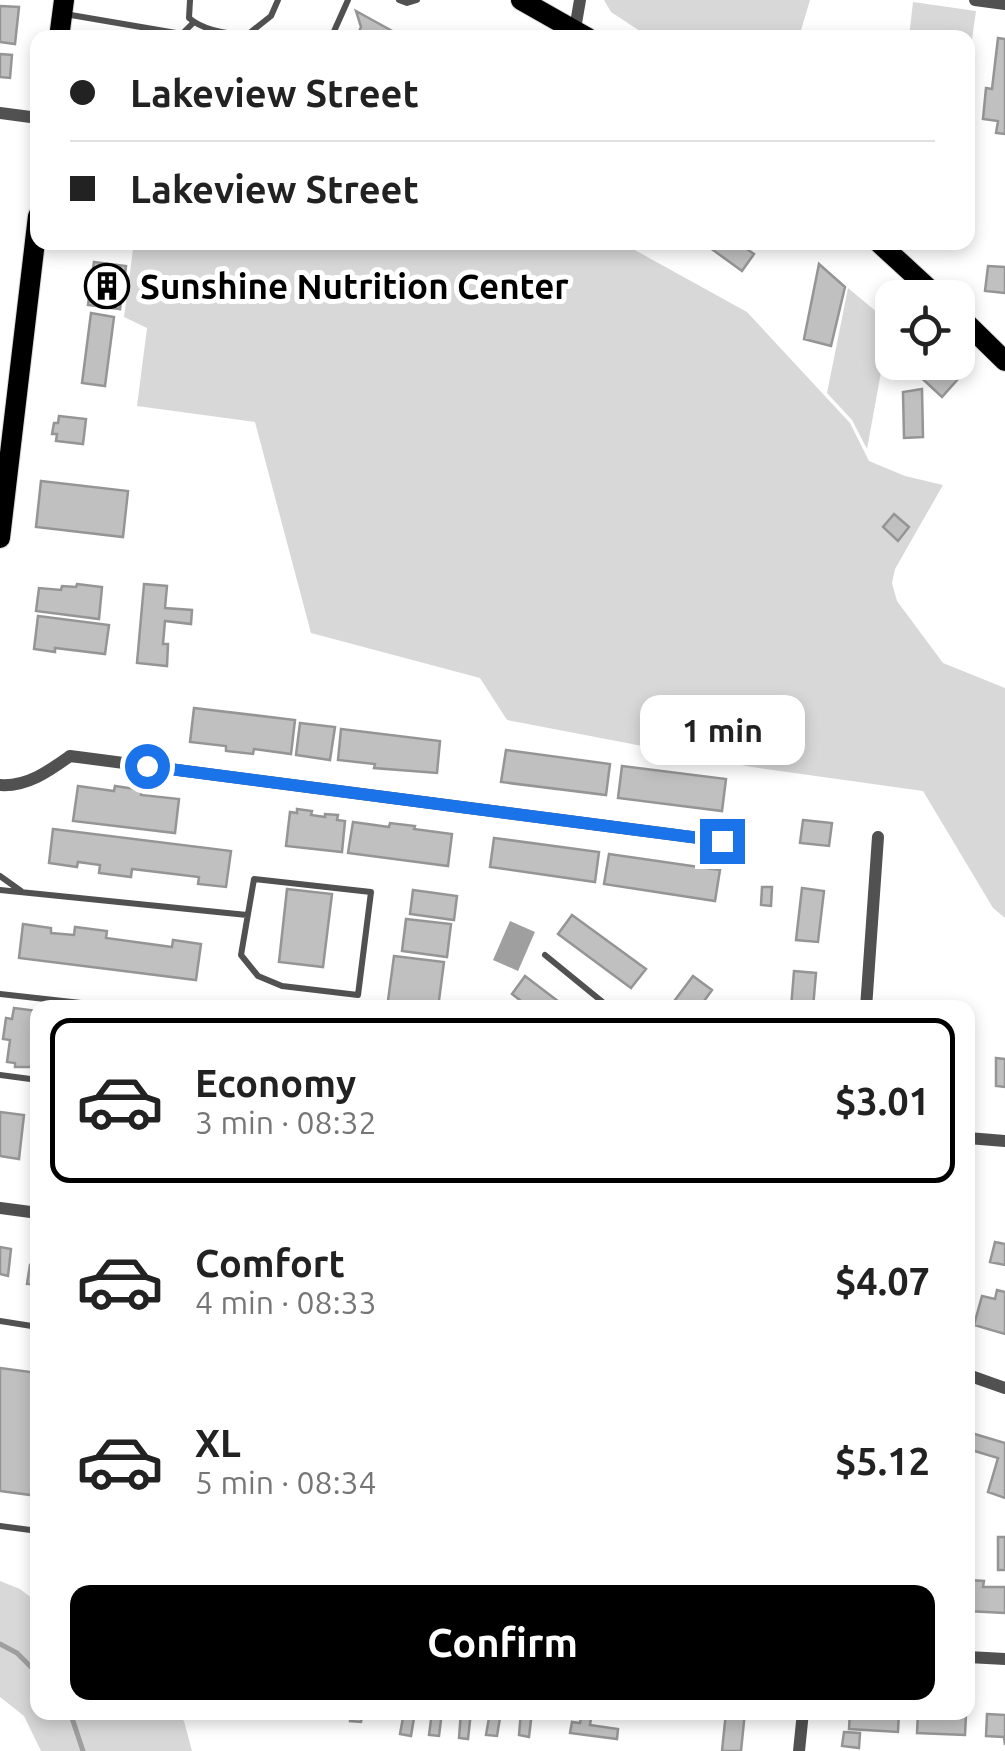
<!DOCTYPE html>
<meta charset="utf-8">
<style>
body{margin:0;font-family:Ubuntu,sans-serif;background:#f2f2f2;color:#222;height:100vh;display:flex;flex-direction:column;font-size:38px;white-space:nowrap}
*{box-sizing:border-box;margin:0}
p{font-size:32px;color:#767676}
.icon{flex:none;width:55px;height:55px;fill:none;stroke:currentColor;stroke-width:2;stroke-linecap:round;stroke-linejoin:round}
.map{position:relative;flex:1;overflow:hidden}
.side{position:absolute;left:30px;top:1000px;width:945px;height:720px;display:flex;flex-direction:column;background:#fff;border-radius:20px;box-shadow:0 5px 15px #0003}
.side>*{flex:none}
.top-card{position:absolute;left:30px;top:30px;width:945px;height:220px;border-radius:20px;box-shadow:0 5px 15px #0003;display:grid;align-content:center;height:220px;padding:0 40px;background:#fff}
.controls{position:absolute;left:875px;top:280px;display:grid;gap:20px}
.controls a{display:grid;place-items:center;width:100px;height:100px;border-radius:20px;background:#fff;box-shadow:0 5px 15px #0003;font-size:50px}
.end{position:absolute;width:45px;height:45px;margin:-22px;border:12px solid #1a73e8;background:#fff;box-shadow:0 0 0 5px #fff}
.from{border-radius:50%}
.bubble{position:absolute;height:70px;border-radius:20px;background:#fff;box-shadow:0 5px 15px #0003;font-size:32px;font-weight:600;line-height:70px;text-align:center}
.top-card b{display:flex;align-items:center;gap:35px;height:95px;font-size:38px}
.top-card b+b{border-top:2px solid #e0e0e0}
.top-card i{width:25px;height:25px;background:#222}
ul{padding:18px 0 0;list-style:none}
li{display:flex;align-items:center;gap:30px;height:165px;margin:0 20px 15px;padding:0 20px;border:5px solid transparent;border-radius:20px}
li div{flex:1}
li b{display:block;font-size:38px}
li em{font-style:normal;font-weight:600}
li.on{border-color:#000}
li>.icon{width:90px;height:90px;stroke-width:1.5}
.action{display:flex;gap:20px;margin-top:auto;padding:20px 40px}
.action a{flex:1;height:115px;border-radius:20px;background:#000;color:#fff;font-size:40px;font-weight:600;line-height:115px;text-align:center}
.map>svg:first-child{display:block}
</style>
<div class="map">
<svg width="1005" height="1751" viewBox="0 0 1005 1751">
<rect width="100%" height="100%" fill="#fff"/>
<path fill="#d8d8d8" d="M604 0H810L799 37H649L611 12Z
M913 2 976 11 968 68V38L909 37Z
M134 242 622 243 747 312 850 423 869 461 905 476 943 485 895 569 892 583 897 601 943 663 1005 688V918L993 908 923 791 752 767 507 720 480 678 311 633 255 422 137 406 147 328 124 317Z
M848 288 890 323 867 449 852 420 827 393Z
M0 1581 20 1589 37 1602 38 1712 174 1713 184 1721 192 1751H41L24 1716 0 1697Z"/>
<path fill="#9f9f9f" d="M510 921 535 932 518 971 493 960Z"/>
<g fill="none" stroke-linecap="round" stroke-linejoin="round">
<path stroke="#9f9f9f" stroke-width="5" d="M0 1644 17 1653 38 1674
M70 1712 83 1751"/>
</g>
<path fill="#c0c0c0" stroke="#959595" stroke-width="2.5" d="M0 6 19 7 15 44 0 42Z
M356 11 405 38H356L361 27Z
M998 38 1005 39V134L996 133 998 121 983 119 986 88 992 89Z
M0 54 12 55 10 78 0 77Z
M702 242H737L754 254 742 271Z
M94 262 126 266 120 309 88 305Z
M819 264 845 287 831 346 804 339Z
M988 266 1005 267V293L985 291Z
M91 313 114 317 105 386 82 383Z
M924 362H958L966 370 942 397 915 372Z
M922 389 923 437 904 438 903 392Z
M59 416 86 419 83 444 56 441 57 434H52L54 423H58Z
M41 481 128 491 123 537 36 527Z
M894 514 909 527 898 541 883 527Z
M77 584 102 587 99 619 36 611 39 588 61 590 62 586 76 587Z
M144 584 167 586 165 608 192 610 191 624 165 621 163 644H168L167 666 137 663Z
M38 616 109 625 105 654 55 648V652L34 649Z
M194 708 295 720 291 754 254 749 253 754 226 751V746L190 742Z
M300 723 335 727 330 760 296 755Z
M341 729 440 741 437 773 374 768 375 764 338 760Z
M506 750 610 764 606 795 501 782Z
M622 766 726 779 722 811 618 798Z
M78 786 114 791 115 786 142 790 141 795 179 799 175 833 73 821Z
M297 809 312 811 311 815 325 817V814L338 815 337 820 345 821 342 852 286 846 290 812 297 813Z
M803 820 832 823 829 846 800 843Z
M353 822 389 827 390 823 415 826 414 829 452 834 448 866 348 853Z
M53 829 231 851 226 887 198 884 199 877 132 869 131 877 99 873 100 865 78 862 77 867 49 863Z
M494 838 599 852 595 882 490 867Z
M609 854 720 870 715 901 604 884Z
M762 887H772L771 906 761 905Z
M802 888 824 891 818 942 796 940Z
M287 889 332 894 323 967 279 962Z
M413 890 457 896 454 920 410 914Z
M572 915 646 969 631 988 558 934Z
M406 919 451 924 447 957 402 951Z
M23 924 51 928V933L74 935 75 927 107 931 106 938 172 947 173 940 201 944 196 980 19 958Z
M394 956 444 962 438 1008H387Z
M794 971 816 973 813 1008H791Z
M525 976 567 1008H530L512 994Z
M693 976 712 990 699 1008H669Z
M14 1008 38 1011V1067H15V1063L7 1062 10 1040 3 1039 6 1018 12 1019Z
M968 1049H973L970 1084 968 1083Z
M996 1058 1005 1059V1087L996 1086Z
M0 1112 24 1115 19 1159 0 1156Z
M995 1242 1005 1244V1265L990 1262Z
M0 1247 11 1249 8 1276 0 1274Z
M30 1265 38 1267V1285L27 1284Z
M997 1290 1005 1292V1334L974 1325 982 1296 995 1299Z
M0 1368 38 1373V1496L0 1491Z
M968 1432 1005 1443V1498L988 1492 998 1458 968 1449Z
M998 1537H1005V1570H998Z
M969 1580 984 1581 983 1587H1005V1613L968 1611Z
M351 1712H363L361 1722 350 1721Z
M404 1712H415L411 1736 400 1734Z
M432 1712H442L439 1736 429 1735Z
M461 1712H471L468 1739 459 1738Z
M490 1712H501L497 1736 486 1735Z
M521 1712H532L529 1737 519 1735Z
M726 1712H745L741 1751H722Z
M850 1712H899L898 1732 849 1729Z
M918 1712 966 1714 965 1735 917 1733Z
M987 1714 1005 1715V1745L1004 1737 986 1736Z
M581 1717 591 1718 590 1725 618 1729 617 1739 570 1733 572 1722 580 1723Z
M844 1732 860 1733 859 1748 842 1746Z"/>
<g fill="none" stroke-linecap="round" stroke-linejoin="round">
<defs>
<path id="primary" d="M521 0 588 38
M59 38 64 0
M878 242 939 298
M958 315 1005 361
M0 538 38 216"/>
</defs>
<use href="#primary" stroke="#dbdbdb" stroke-width="22"/>
<path stroke="#515151" stroke-width="6" d="M190 0 189 18C204 31 227 34 247 35L271 16 278 0
M399 0 407 3 417 0
M65 14 182 34 193 23
M331 38 348 0
M0 876 21 891
M254 879 371 892 358 995 282 986 258 976 241 955Z
M0 890 247 915
M545 955 610 1008
M0 994 126 1008
M0 1075 38 1080
M0 1321 38 1327
M0 1526 38 1531"/>
<path stroke="#515151" stroke-width="12" d="M975 0 1005 4
M575 29 580 0
M0 113 38 118
M0 785C27 787 49 771 70 756L722 841
M866 1008 878 837
M968 1138 1005 1141
M0 1208 38 1213
M968 1375 1005 1388
M968 1657 1005 1659
M799 1751 803 1712"/>
<use href="#primary" stroke="#000" stroke-width="20"/>
</g>
<g fill="none" stroke-linecap="round" stroke-linejoin="round">
<path stroke="#1a73e8" stroke-width="12" d="M147 766 722 841"/>
</g>
<defs>
<symbol id="building-ring" viewBox="-11 -11 22 22"><circle r="9.5" fill="#fff" stroke="#000" stroke-width="1.5"/><path d="M-4-6H4V6H1V3H-1V6H-4ZM-2.5-4.3h1.7v1.8h-1.7ZM.8-4.3h1.7v1.8H.8ZM-2.5-1h1.7V.8h-1.7ZM.8-1h1.7V.8H.8Z" fill="#000"/></symbol>
</defs>
<g fill-rule="evenodd">
<use href="#building-ring" x="82" y="261" width="50" height="50"/>
</g>
<g text-anchor="middle" dominant-baseline="central" stroke-width="10" stroke-linejoin="round" paint-order="stroke">
<g font-size="35" font-weight="bold" fill="#000" stroke="#fff" text-anchor="start">
<text x="140" y="286">Sunshine Nutrition Center</text>
</g>
</g>
</svg>
<div class="controls">
<a><svg class="icon" aria-label="locate" viewBox="0 0 24 24"><circle cx="12" cy="12" r="6"/><path d="M12 2v4M12 18v4M2 12h4M18 12h4"/></svg></a>
</div>
<i class="end from" style="left:147px;top:766px"></i>
<i class="end" style="left:722px;top:841px"></i>
<div class="bubble" style="left:640px;top:695px;width:165px">1 min</div>
<div class="top-card">
<b><i class="from"></i>Lakeview Street</b>
<b><i></i>Lakeview Street</b>
</div>
<section class="side">
<ul>
<li class="on"><svg class="icon" aria-label="car" viewBox="0 0 24 24"><path d="M5 17H2v-5l4-1 3-4h7l3 4 3 1v5h-3M9 17h6M6 11h13"/><circle cx="7" cy="17" r="2"/><circle cx="17" cy="17" r="2"/></svg><div><b>Economy</b><p>3 min · 08:32</p></div><em>$3.01</em></li>
<li><svg class="icon" aria-label="car" viewBox="0 0 24 24"><path d="M5 17H2v-5l4-1 3-4h7l3 4 3 1v5h-3M9 17h6M6 11h13"/><circle cx="7" cy="17" r="2"/><circle cx="17" cy="17" r="2"/></svg><div><b>Comfort</b><p>4 min · 08:33</p></div><em>$4.07</em></li>
<li><svg class="icon" aria-label="car" viewBox="0 0 24 24"><path d="M5 17H2v-5l4-1 3-4h7l3 4 3 1v5h-3M9 17h6M6 11h13"/><circle cx="7" cy="17" r="2"/><circle cx="17" cy="17" r="2"/></svg><div><b>XL</b><p>5 min · 08:34</p></div><em>$5.12</em></li>
</ul>
<div class="action"><a>Confirm</a></div>
</section>
</div>
